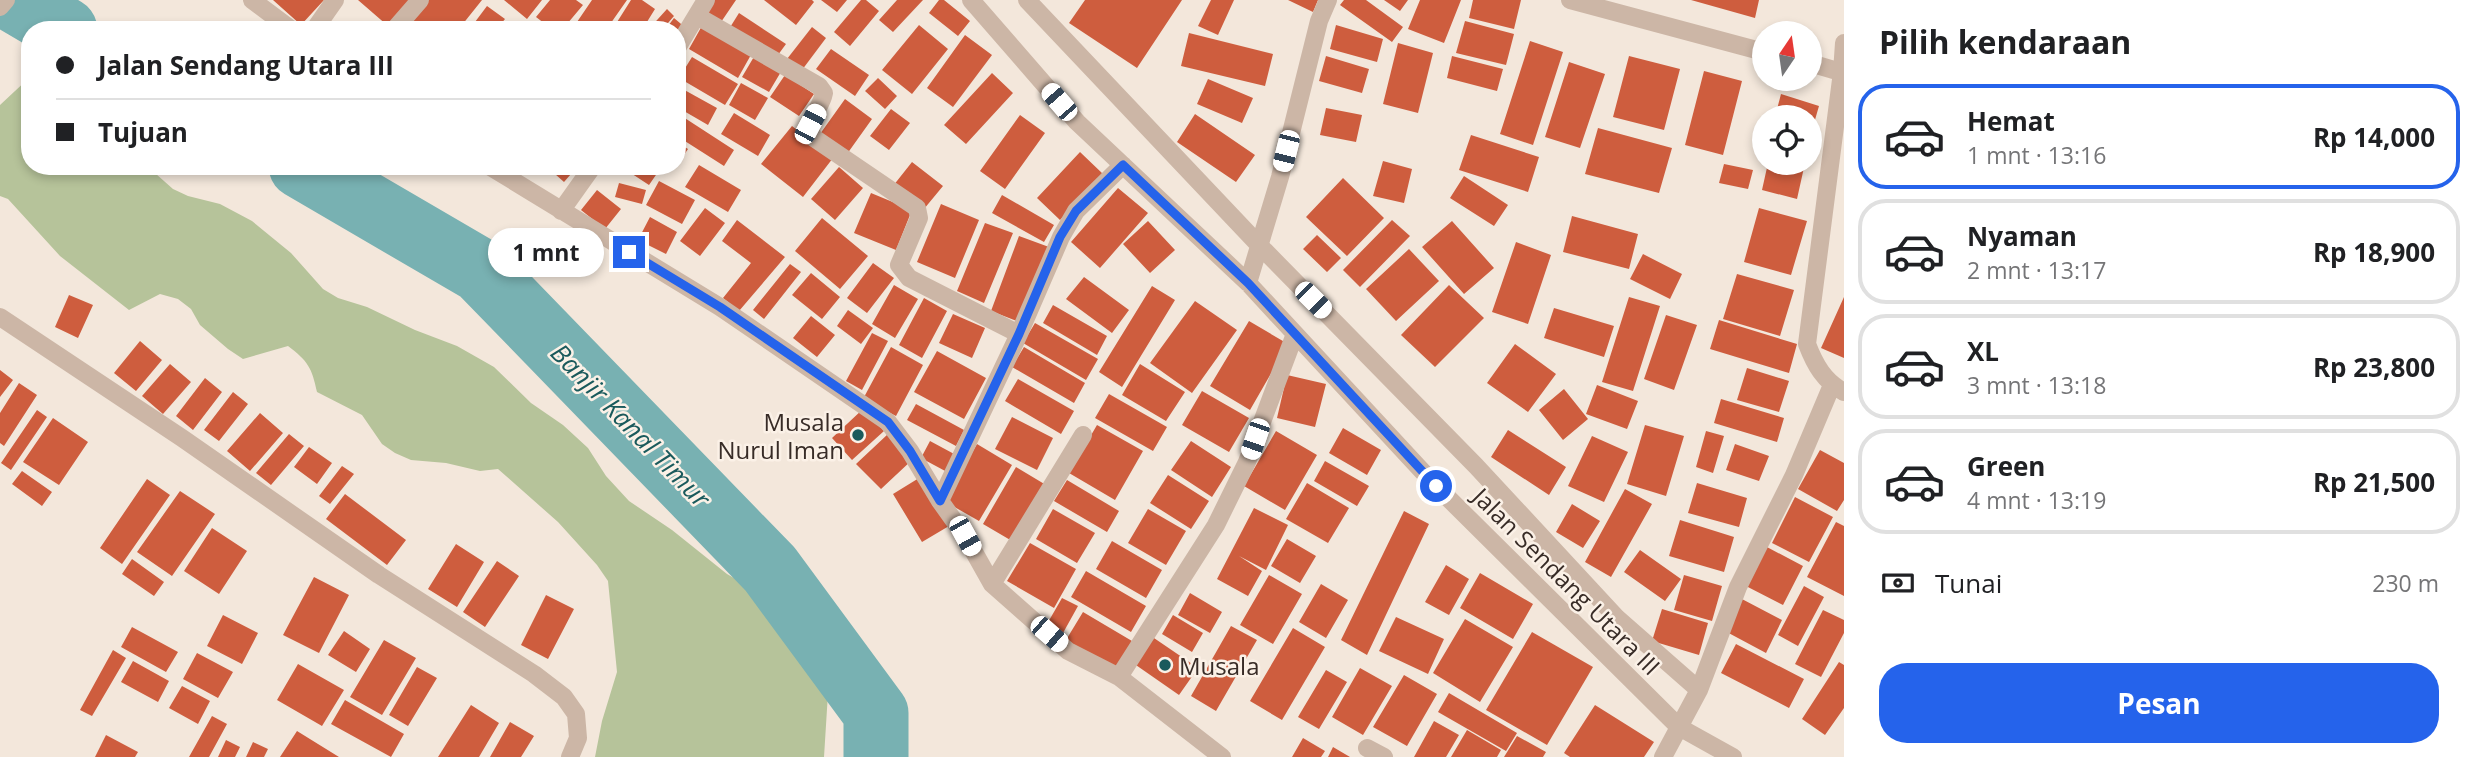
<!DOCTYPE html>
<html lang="id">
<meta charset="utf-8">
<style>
body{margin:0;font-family:"Open Sans",sans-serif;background:#f2f2f2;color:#202124;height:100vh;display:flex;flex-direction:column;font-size:26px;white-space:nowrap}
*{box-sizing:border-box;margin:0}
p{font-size:23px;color:#757577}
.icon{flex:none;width:38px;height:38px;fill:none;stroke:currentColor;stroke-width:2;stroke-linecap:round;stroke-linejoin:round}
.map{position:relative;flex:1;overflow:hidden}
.sheet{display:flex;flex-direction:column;background:#fff;width:630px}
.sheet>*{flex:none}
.guide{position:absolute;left:21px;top:21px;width:665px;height:154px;border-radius:28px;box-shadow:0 4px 10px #0003;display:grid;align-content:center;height:154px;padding:0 35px;background:#fff}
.needle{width:46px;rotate:13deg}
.buttons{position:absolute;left:1752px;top:21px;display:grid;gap:14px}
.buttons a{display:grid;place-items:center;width:70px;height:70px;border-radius:50%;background:#fff;box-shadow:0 4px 10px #0003;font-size:35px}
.end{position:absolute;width:32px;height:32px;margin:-16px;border:9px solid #2563eb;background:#fff;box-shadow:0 0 0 4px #fff}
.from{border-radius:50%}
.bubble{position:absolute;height:49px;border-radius:24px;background:#fff;box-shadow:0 4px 10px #0003;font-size:23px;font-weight:700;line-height:49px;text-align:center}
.car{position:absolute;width:21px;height:42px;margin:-21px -10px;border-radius:9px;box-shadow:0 0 5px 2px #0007;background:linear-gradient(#fff 24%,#345 0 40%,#fff 0 76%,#345 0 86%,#fff 0)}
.guide b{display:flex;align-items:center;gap:24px;height:66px;font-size:26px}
.guide b+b{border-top:2px solid #e0e0e0}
.guide i{width:18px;height:18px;background:#202124}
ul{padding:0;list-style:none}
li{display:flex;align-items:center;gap:21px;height:105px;margin:0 14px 10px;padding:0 21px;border:4px solid #e0e0e0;border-radius:28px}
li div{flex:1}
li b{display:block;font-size:26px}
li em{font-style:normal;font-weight:700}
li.selected{border-color:#2563eb}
li>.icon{width:63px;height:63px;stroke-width:1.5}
h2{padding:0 35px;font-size:32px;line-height:84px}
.pay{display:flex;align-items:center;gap:18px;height:77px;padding:0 35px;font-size:26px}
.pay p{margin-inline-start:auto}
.action{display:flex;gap:14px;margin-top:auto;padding:14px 35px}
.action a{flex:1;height:80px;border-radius:28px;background:#2563eb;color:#fff;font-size:28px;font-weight:700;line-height:80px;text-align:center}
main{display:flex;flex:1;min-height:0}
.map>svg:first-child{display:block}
</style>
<main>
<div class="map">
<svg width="1844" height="757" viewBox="0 0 1844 757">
<rect width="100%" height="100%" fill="#f3e7db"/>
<path fill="#b6c39a" d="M30 77V166H147L173 189 188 196 220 204 252 221 291 253 323 289 338 298 367 307 415 330 457 346 494 367 531 403 563 425 588 448 606 476 629 501 672 530 727 574 758 592 808 631 822 661 828 693 824 757H595L602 721 617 672 608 581 597 565 558 522 498 469 480 471 446 463 411 460 395 453 382 444 362 415 317 392C312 368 308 361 288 346L243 359 228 349 200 325 191 309 178 299 160 294 129 310 60 256 8 199 0 196V105Z"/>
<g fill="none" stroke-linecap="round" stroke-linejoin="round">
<path stroke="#78b1b2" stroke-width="65" d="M14 0 65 30
M301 166 481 271 770 569 876 713V757"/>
</g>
<path fill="#ce5d3e" d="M273 0H324L301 25Z
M358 0H410L388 26Z
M427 0H482L458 30H403Z
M504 0H542L527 19Z
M550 0H576L583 5 562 30H553L536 17Z
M592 0H627L606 30H588L577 22Z
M631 0H642L655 9 642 30H612Z
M712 0H736L719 25 703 13Z
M764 0H812L814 2 796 25Z
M821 0H847L837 12Z
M861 0H866L879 11 850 46 834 32Z
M897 0H923L893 32 879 20Z
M939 0H944L970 21 958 36 929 13Z
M1085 0H1182L1137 68 1069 23Z
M1211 0H1234L1218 35 1198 26Z
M1288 0H1318L1313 12Z
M1344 0H1366L1403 27 1392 42 1340 5Z
M1384 0H1408L1400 11Z
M1420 0H1461L1444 43 1408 29Z
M1473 0H1521L1514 29 1469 18Z
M1691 0H1759L1755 18Z
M487 6 505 19 496 30H469Z
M667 9 674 16 662 30H648Z
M739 13 786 44 775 59 729 29Z
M674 18 687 29 677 40V30H665Z
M1465 21 1514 34 1506 65 1456 53Z
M703 24 752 53 738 78 689 49Z
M919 25 948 49 912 94 882 70Z
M1336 25 1383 39 1377 62 1330 49Z
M812 27 826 38 802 70 787 59Z
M1189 33 1273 54 1265 86 1181 66Z
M965 35 992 55 953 107 927 88Z
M1530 41 1563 52 1533 145 1500 134Z
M1398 43 1433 53 1418 113 1383 104Z
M831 49 869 75 855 96 816 69Z
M755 55 782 70 769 92 742 77Z
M1326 56 1369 69 1362 93 1319 81Z
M1452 56 1503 69 1497 91 1447 78Z
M1629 56 1680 69 1664 130 1613 117Z
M692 57 738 84 725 105 679 78Z
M1569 62 1605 74 1580 148 1545 137Z
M1704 71 1742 81 1723 155 1685 145Z
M992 73 1013 93 966 144 944 125Z
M785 75 814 94 799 116 770 97Z
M878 78 897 96 885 109 865 91Z
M1208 79 1253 98 1242 123 1197 104Z
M741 83 768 98 755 120 729 105Z
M679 87 717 108 708 125 677 107Z
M1781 94 1819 106 1810 137V117H1775Z
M845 99 872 119 847 154 820 134Z
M1326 108 1362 115 1356 142 1320 135Z
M891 109 910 123 889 150 870 136Z
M677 113 734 150 724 166 677 136Z
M734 113 770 135 758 156 721 134Z
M1195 114 1255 155 1236 182 1177 142Z
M1020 115 1045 133 1005 189 980 171Z
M792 126 833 158 803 197 761 164Z
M1598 128 1672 148 1659 193 1585 174Z
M1471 135 1539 157 1528 192 1459 170Z
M677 142 688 149 677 165Z
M1080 152 1103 174 1060 220 1037 198Z
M1383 161 1412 169 1404 203 1373 196Z
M912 162 943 186 924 209 893 186Z
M1768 163H1805L1797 199 1762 190Z
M1724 164 1753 170 1748 189 1719 183Z
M699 165 741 190 728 212 685 187Z
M546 166H578L564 182Z
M620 166H648L658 172 649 185Z
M839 167 863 188 835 220 811 199Z
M1464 176 1508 205 1494 226 1450 198Z
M1343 178 1384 218 1347 256 1306 217Z
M659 181 695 200 682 224 646 205Z
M619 183 646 190 642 204 615 197Z
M1118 188 1148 213 1100 268 1071 242Z
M597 190 621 209 605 229 581 210Z
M871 193 912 210 896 250 854 233Z
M1002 195 1054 225 1044 242 992 213Z
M941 204 979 220 955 278 917 262Z
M705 208 725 223 700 256 680 241Z
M1759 208 1807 221 1791 275 1744 262Z
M1572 216 1638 234 1629 269 1563 252Z
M650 217 677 232 666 254 638 240Z
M822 218 868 256 840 289 795 251Z
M737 220 785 257 739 311 723 298 751 263 722 241Z
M1392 220 1410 236 1360 287 1343 270Z
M1148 221 1175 250 1150 273 1123 244Z
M1452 221 1494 268 1464 294 1422 247Z
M985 223 1013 233 984 303 957 291Z
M1317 235 1341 258 1327 272 1303 249Z
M1019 236 1049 247 1019 322 991 311Z
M1516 242 1551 255 1528 324 1492 312Z
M1409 249 1439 281 1396 321 1366 289Z
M1643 254 1682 274 1670 299 1630 279Z
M873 263 894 278 867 313 847 298Z
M790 264 801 272 764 319 753 310Z
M811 273 840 297 822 319 792 295Z
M1737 274 1794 290 1780 336 1723 319Z
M1084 277 1129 310 1112 333 1066 299Z
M894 285 918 299 895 338 872 324Z
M1449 285 1484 318 1435 367 1401 335Z
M1152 286 1175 300 1122 387 1099 372Z
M69 295 93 305 78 338 55 327Z
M1629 297 1660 306 1633 391 1602 382Z
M1844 297V358L1821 348Z
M924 298 947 311 922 358 899 345Z
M1195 301 1237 330 1192 393 1150 363Z
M1053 305 1107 336 1097 355 1043 323Z
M1554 308 1614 326 1604 357 1544 338Z
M848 310 873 328 861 344 837 326Z
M953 314 985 328 972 358 939 343Z
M1666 315 1697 325 1674 390 1644 379Z
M811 316 835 335 817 357 793 338Z
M1719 320 1797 344 1789 373 1710 349Z
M1249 321 1288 344 1250 410 1210 386Z
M1035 323 1098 359 1086 380 1023 343Z
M872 333 888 341 862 390 846 381Z
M140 341 162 360 136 391 114 373Z
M1515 344 1556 374 1528 412 1487 383Z
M891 347 923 365 896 416 863 399Z
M1024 347 1085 383 1074 403 1012 367Z
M937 351 986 378 964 419 914 392Z
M170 364 191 382 163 414 142 396Z
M1140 364 1185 392 1166 421 1122 395Z
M1747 368 1789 381 1779 412 1737 400Z
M0 370 13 380 0 397Z
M1287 375 1326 384 1315 427 1277 418Z
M205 378 222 392 193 430 176 416Z
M1018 379 1074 411 1061 434 1005 401Z
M19 383 37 395 4 446 0 443V413Z
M1597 385 1638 401 1627 429 1586 414Z
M1564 389 1588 419 1563 440 1539 410Z
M1202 391 1249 418 1229 452 1182 425Z
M233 392 248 404 219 441 204 430Z
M1109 394 1167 427 1153 451 1095 418Z
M1721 399 1784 418 1777 442 1714 423Z
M916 404 964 430 956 446 907 420Z
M863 409 884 431 852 460 832 438Z
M37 410 47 417 11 470 1 463Z
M260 413 283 433 250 471 227 451Z
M1012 417 1053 438 1037 470 995 449Z
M53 418 88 442 59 485 23 462Z
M1097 425 1143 451 1115 500 1069 473Z
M1645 425 1684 436 1666 496 1627 484Z
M1343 428 1381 450 1367 475 1329 453Z
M1508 430 1566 467 1549 495 1491 457Z
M1276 431 1317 455 1285 510 1244 486Z
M1706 431 1724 436 1713 473 1696 467Z
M289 434 304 446 271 485 256 473Z
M888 434 912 460 881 489 856 464Z
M1592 436 1628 452 1604 502 1568 486Z
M930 441 956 455 947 472 921 458Z
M1191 441 1231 467 1212 497 1171 470Z
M977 444 1012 465 979 521 944 501Z
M1735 444 1769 456 1759 481 1726 470Z
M309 447 332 463 317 484 294 467Z
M1820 450 1844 463V500L1837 511 1798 489Z
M1325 461 1369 486 1357 506 1314 481Z
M342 466 354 474 330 504 319 496Z
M1016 467 1046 485 1012 541 983 524Z
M22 471 52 492 42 506 12 484Z
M1168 475 1209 501 1191 529 1150 503Z
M919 478 949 526 922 542 893 494Z
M147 479 170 495 122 564 100 548Z
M1067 480 1119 511 1107 532 1054 501Z
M1307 483 1349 508 1328 543 1286 519Z
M1697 483 1747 498 1739 527 1688 513Z
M1625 489 1652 504 1611 577 1585 562Z
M180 491 215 514 172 576 137 552Z
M345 494 406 540 387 565 326 519Z
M1795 497 1833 517 1809 562 1772 543Z
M1572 504 1600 521 1583 548 1556 532Z
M1254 508 1288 525 1266 570 1239 556 1262 571 1248 596 1217 579Z
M1053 509 1095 533 1077 563 1036 539Z
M1148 509 1186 531 1166 565 1128 543Z
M1404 511 1429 524 1367 655 1341 640Z
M1680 520 1734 537 1724 572 1669 556Z
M1836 522 1844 526V596L1807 577Z
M212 528 247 551 219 594 184 571Z
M1287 539 1316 556 1300 583 1271 566Z
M1112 541 1162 570 1146 598 1096 569Z
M1030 543 1076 569 1054 608 1007 581Z
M456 544 484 562 457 607 428 589Z
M1765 546 1803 566 1783 605 1744 585Z
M1640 550 1681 579 1665 601 1624 572Z
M132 559 164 582 154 596 122 574Z
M497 561 519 576 485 627 463 612Z
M1446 565 1469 579 1449 615 1425 602Z
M1086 571 1146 606 1131 632 1071 597Z
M1480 573 1533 604 1513 639 1460 608Z
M1269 575 1302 594 1273 644 1240 625Z
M1684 575 1722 586 1712 621 1674 610Z
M314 577 349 595 319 653 283 635Z
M1321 584 1348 600 1326 638 1299 622Z
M1804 586 1824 597 1798 646 1778 635Z
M1190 593 1222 612 1210 633 1178 615Z
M546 595 574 609 548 659 521 645Z
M1062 598 1078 606 1063 633 1047 624Z
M1740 598 1782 620 1766 653 1723 630Z
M1662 609 1708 623 1699 655 1652 641Z
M1823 610 1844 620V633L1821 677 1795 664Z
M1083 612 1132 641 1115 669 1066 640Z
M223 615 258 633 242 664 207 646Z
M1173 615 1203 633 1192 652 1162 634Z
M1396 617 1444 639 1428 674 1379 651Z
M1465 619 1513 647 1480 702 1433 673Z
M1231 626 1257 640 1216 711 1191 696Z
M132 627 178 652 166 672 121 647Z
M1293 628 1325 647 1282 720 1250 701Z
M344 631 370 649 356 672 328 655Z
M1532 632 1593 667 1547 745 1486 710Z
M1151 636 1198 668 1179 695 1133 663Z
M384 640 416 658 382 715 350 697Z
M1736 644 1804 679 1789 708 1721 673Z
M113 650 126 658 92 716 80 710Z
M197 653 233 672 218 698 183 679Z
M133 661 169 681 158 702 121 682Z
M1839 662 1844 665V708L1825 735 1802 719Z
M298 664 344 690 322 726 277 700Z
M417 667 437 678 408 726 389 715Z
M1360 668 1392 686 1363 735 1332 717Z
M1326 670 1347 682 1319 729 1298 717Z
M1404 675 1437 694 1407 746 1373 727Z
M182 686 210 701 198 724 169 708Z
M1449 693 1517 733 1506 751 1438 712Z
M345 700 404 734 391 757 331 724Z
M471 705 499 723 479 757H438Z
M1595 705 1654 742 1644 757H1570L1564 753Z
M212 716 227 724 209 757H189Z
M1434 721 1459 735 1446 757H1414Z
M510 722 534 736 521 757H490Z
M1467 730 1501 750 1497 757H1451Z
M297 731 339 757H280Z
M106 735 138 752 135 757H95Z
M1517 736 1546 752 1543 757H1504Z
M1303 738 1325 751 1321 757H1292Z
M226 740 240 747 235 757H218Z
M253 742 268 749 264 757H246Z
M1333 747 1350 757H1328Z"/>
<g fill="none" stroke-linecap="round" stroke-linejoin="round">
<path stroke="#ccb6a6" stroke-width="18" d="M252 0 292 30
M971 0 1077 122 1248 283 1436 486 1679 727 1733 757
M1027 0 1259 245 1476 466 1617 618 1699 690
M1570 0 1764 52
M0 7 6 0
M697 16 819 86 824 93C821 110 803 122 814 138L917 208 919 218 899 265 909 278 1019 334
M314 30 335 0
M394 30 420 0
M1844 43 1842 72 1807 344C1815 365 1824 381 1844 392
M677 48 706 0
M1810 63 1844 73
M489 166 720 307 888 422 910 451 940 501 965 536 992 584 1068 651 1119 677 1222 757
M561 211 593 166
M1248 283 1280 177 1319 21 1328 0
M0 317 182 438 379 575 534 674 564 697 576 714 578 738 570 757
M940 501 1019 334 1061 237 1076 211 1123 165
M992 584 1083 435
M1119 677 1216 525 1247 462 1295 334
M1367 748 1384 757
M1663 757 1699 690 1738 587 1794 475 1832 385"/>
</g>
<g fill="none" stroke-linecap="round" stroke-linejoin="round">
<path stroke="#2563eb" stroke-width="9" d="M629 252 720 307 888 422 910 451 940 501 1019 334 1060 237 1076 211 1123 165 1248 283 1436 486"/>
</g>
<g fill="#1a5a5c" stroke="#fbf1e7" stroke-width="2.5">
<circle cx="858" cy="435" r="7"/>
<circle cx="1165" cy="665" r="7"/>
</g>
<g text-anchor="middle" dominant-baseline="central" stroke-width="5" stroke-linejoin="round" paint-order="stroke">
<g font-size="24" fill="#382c27" stroke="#fbf1e7" text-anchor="end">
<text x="844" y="421">Musala<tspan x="844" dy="28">Nurul Iman</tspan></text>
<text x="1179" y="665" text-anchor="start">Musala</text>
</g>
<g font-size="24" fill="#382c27" stroke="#fbf1e7">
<text transform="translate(1567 581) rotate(45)">Jalan Sendang Utara III</text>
</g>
<g font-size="26" font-style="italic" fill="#1a5a5c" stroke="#fbf1e7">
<text transform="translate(631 425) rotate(46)">Banjir Kanal Timur</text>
</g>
</g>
</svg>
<div class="buttons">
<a><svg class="needle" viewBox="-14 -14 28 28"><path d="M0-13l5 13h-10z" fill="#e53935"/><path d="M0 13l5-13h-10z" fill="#757577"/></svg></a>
<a><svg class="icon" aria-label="locate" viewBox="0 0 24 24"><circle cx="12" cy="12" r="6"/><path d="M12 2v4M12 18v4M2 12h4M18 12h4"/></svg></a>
</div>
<i class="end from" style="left:1436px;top:486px"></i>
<i class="end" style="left:629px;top:252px"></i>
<div class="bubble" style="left:488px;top:228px;width:116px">1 mnt</div>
<i class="car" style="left:1059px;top:102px;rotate:319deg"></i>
<i class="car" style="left:810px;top:124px;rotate:28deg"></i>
<i class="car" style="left:1286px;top:151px;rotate:194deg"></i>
<i class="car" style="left:1313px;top:300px;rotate:135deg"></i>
<i class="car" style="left:1255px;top:439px;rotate:199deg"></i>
<i class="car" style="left:965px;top:536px;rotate:151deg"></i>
<i class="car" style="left:1049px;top:634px;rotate:131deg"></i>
<div class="guide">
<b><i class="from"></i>Jalan Sendang Utara III</b>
<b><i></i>Tujuan</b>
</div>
</div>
<section class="sheet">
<h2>Pilih kendaraan</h2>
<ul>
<li class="selected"><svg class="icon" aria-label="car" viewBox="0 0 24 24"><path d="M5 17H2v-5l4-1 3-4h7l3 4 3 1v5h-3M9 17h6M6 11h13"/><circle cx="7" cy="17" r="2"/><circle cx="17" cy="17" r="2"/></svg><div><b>Hemat</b><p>1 mnt · 13:16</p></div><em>Rp 14,000</em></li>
<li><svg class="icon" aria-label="car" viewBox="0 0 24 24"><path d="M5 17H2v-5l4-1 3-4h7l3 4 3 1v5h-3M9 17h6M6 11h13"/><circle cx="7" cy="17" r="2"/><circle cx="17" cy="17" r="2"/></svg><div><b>Nyaman</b><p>2 mnt · 13:17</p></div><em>Rp 18,900</em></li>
<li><svg class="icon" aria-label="car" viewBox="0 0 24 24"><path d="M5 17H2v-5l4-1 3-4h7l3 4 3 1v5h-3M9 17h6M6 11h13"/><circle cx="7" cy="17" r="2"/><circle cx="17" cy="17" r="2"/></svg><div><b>XL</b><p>3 mnt · 13:18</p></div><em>Rp 23,800</em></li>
<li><svg class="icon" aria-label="car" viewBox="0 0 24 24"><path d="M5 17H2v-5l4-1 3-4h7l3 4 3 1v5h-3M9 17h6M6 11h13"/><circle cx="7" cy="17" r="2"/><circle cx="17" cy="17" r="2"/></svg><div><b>Green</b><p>4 mnt · 13:19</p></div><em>Rp 21,500</em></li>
</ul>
<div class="pay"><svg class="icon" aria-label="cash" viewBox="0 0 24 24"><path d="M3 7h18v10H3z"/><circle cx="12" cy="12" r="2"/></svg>Tunai<p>230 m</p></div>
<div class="action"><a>Pesan</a></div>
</section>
</main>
